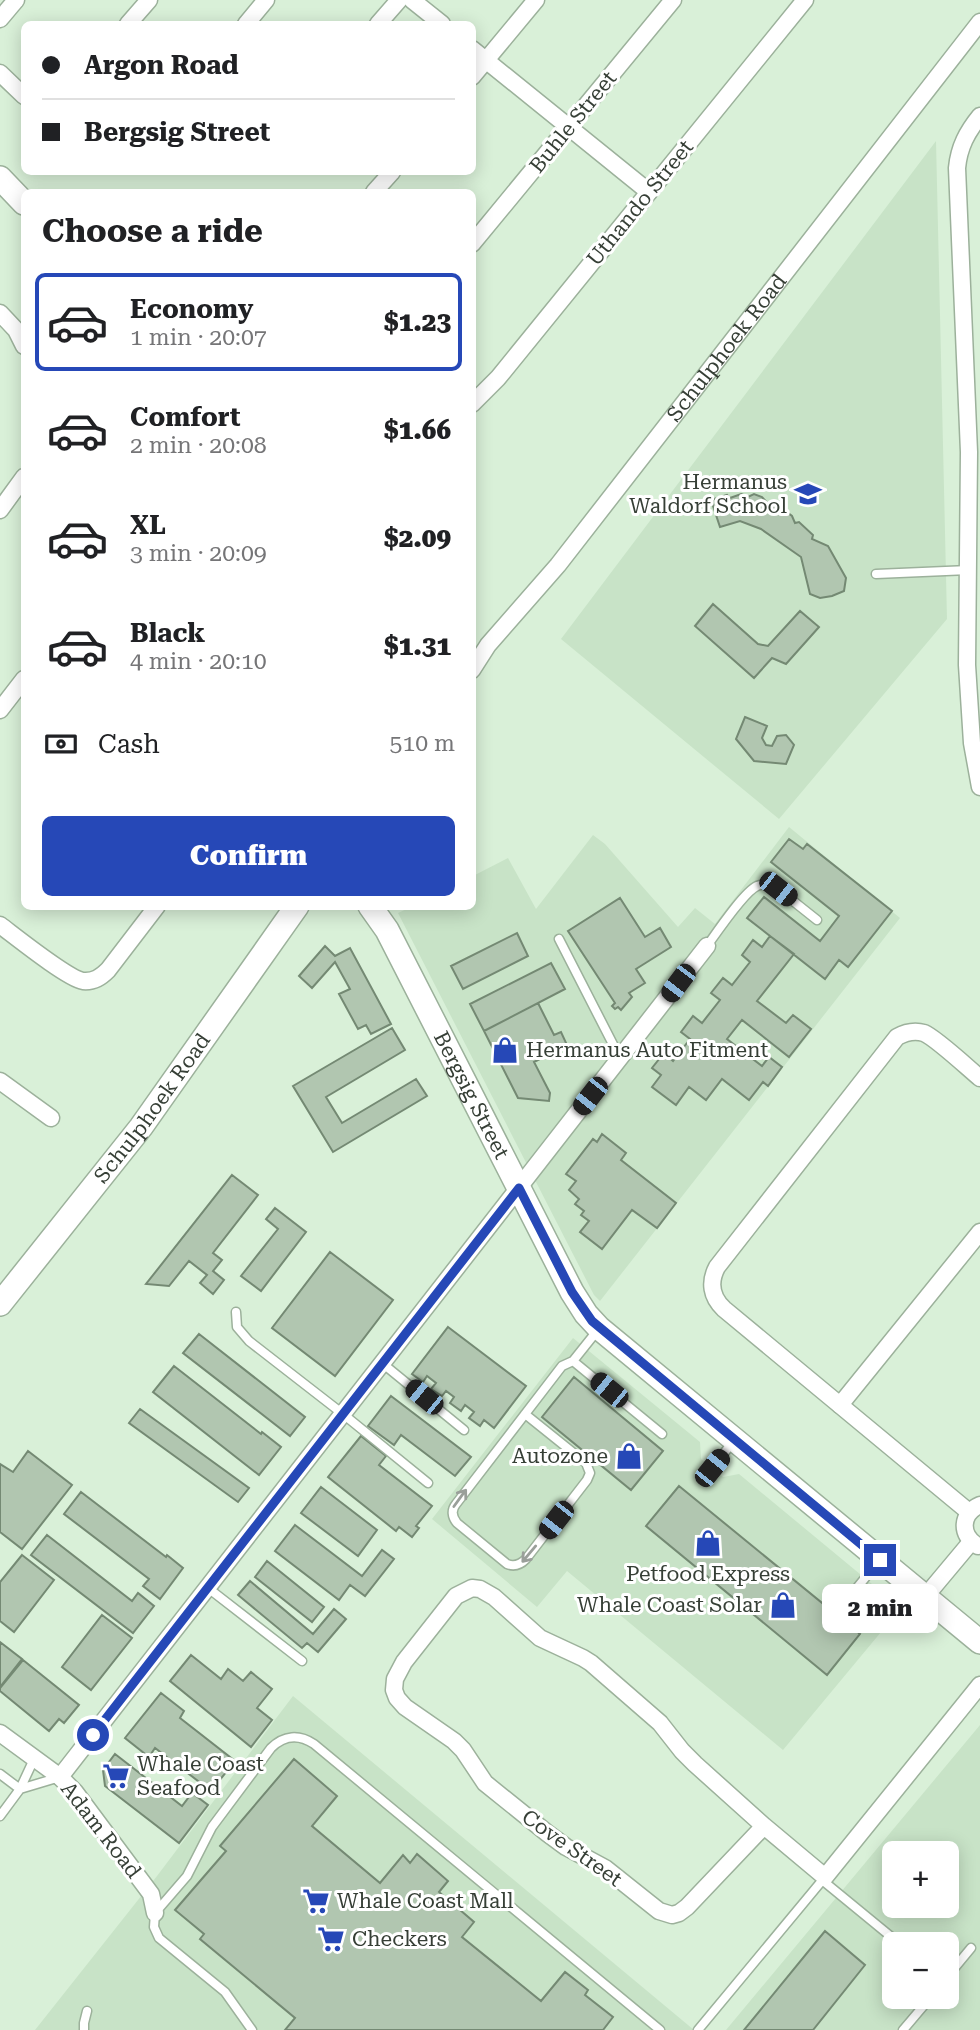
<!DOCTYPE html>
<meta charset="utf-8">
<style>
body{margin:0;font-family:"Roboto Serif",serif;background:#f2f2f2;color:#202124;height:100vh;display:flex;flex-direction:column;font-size:26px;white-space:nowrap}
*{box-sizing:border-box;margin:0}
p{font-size:23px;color:#757577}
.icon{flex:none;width:38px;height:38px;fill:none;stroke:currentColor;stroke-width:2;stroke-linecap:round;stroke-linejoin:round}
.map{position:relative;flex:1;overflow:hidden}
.sheet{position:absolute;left:21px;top:189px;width:455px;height:721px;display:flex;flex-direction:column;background:#fff;border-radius:10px;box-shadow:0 4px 18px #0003}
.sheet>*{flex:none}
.hud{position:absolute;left:21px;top:21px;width:455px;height:154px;border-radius:10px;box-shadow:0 4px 18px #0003;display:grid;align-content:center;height:154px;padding:0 21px;background:#fff}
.buttons{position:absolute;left:882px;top:1841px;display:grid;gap:14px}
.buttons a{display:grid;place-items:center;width:77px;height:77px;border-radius:10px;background:#fff;box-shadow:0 4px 18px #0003;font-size:35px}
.end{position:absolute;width:32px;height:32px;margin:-16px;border:9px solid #2648b7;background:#fff;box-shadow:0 0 0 4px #fff}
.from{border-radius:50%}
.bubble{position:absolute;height:49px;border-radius:10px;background:#fff;box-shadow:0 4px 18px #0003;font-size:23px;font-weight:800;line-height:49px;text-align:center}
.car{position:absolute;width:21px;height:42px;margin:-21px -10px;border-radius:9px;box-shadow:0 0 5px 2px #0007;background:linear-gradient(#222 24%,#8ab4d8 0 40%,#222 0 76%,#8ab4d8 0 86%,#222 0)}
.hud b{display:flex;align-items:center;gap:24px;height:66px;font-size:26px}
.hud b+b{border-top:2px solid #e0e0e0}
.hud i{width:18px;height:18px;background:#202124}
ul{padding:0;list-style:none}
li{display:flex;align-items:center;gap:21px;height:98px;margin:0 14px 10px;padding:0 7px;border:4px solid transparent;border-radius:10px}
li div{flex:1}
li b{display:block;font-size:26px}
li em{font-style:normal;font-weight:800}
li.selected{border-color:#2648b7}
li>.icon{width:63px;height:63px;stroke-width:1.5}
h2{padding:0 21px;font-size:32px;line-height:84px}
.pay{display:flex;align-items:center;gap:18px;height:77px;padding:0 21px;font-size:26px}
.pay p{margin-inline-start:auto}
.primary-button{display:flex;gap:14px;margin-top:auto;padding:14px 21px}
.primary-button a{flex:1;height:80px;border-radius:10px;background:#2648b7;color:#fff;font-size:28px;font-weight:800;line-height:80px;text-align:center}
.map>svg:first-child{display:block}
</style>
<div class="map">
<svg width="980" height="2030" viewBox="0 0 980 2030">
<rect width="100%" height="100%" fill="#d9f0d8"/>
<path fill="#c8e3c7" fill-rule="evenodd" d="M936 141 947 619 779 819 561 639Z
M789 827 900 918 600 1301 594 1295 398 913 411 907 472 906 473 876 508 858 536 909 593 835 605 844 678 927 695 908 715 924Z
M573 1338 700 1442 701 1459 723 1477 739 1474 901 1608 783 1750 567 1571 537 1607 432 1519Z
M293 1696 694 2030H35L157 1876Z
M980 1725V2030H726ZM894 1853H947V1906H894ZM894 1944H947V1997H894Z"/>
<path fill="#b1c6b0" stroke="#748973" stroke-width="2" d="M741 494 748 497 754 494 762 497 772 508 780 507 792 516 795 523 799 522 813 535 812 539 828 546 846 578 844 591 832 596 820 598 810 594 801 557 761 529 740 521 720 527 711 500 727 495 730 498Z
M713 604 758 644 768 646 800 611 819 627 786 664 772 658 754 678 695 626Z
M745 717 767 726 762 738 766 745 772 746 777 736 786 735 794 745 786 764 754 761 736 739Z
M789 839 803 849 807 844 892 911 848 967 839 960 825 979 747 918 764 897 820 941 839 916 771 862Z
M620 898 645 937 660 928 671 947 636 969 645 983 629 993 632 997 621 1010 618 1007 615 1009 612 1006 615 1003 568 931Z
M517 933 528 956 463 989 451 966Z
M770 936 794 954 757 1001 786 1023 793 1015 811 1029 789 1057 742 1020 727 1039 762 1066 769 1057 782 1067 768 1086 763 1082 749 1100 722 1079 706 1100 689 1087 676 1105 652 1087 661 1075 652 1068 664 1053 673 1061 690 1039 681 1032 693 1016 702 1023 720 1000 711 993 723 978 732 985 750 962 742 955 753 940 762 947Z
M325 946 335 956 350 948 391 1024 371 1034 366 1025 358 1029 339 994 350 989 335 962 312 988 299 976Z
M551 963 565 989 484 1031 470 1004Z
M538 1003 554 1035 561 1032 567 1045 534 1062 550 1093 549 1101 518 1098 484 1031Z
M392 1028 405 1050 326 1097 342 1123 416 1079 427 1096 333 1152 293 1086Z
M602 1134 626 1153 621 1160 676 1203 657 1228 632 1210 602 1249 580 1232 589 1221 581 1215 584 1211 575 1204 579 1199 569 1190 576 1181 566 1174 593 1139 597 1142Z
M232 1175 258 1195 213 1253 222 1260 213 1271 224 1280 213 1294 200 1283 207 1275 189 1261 169 1286 146 1284Z
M275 1208 306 1232 261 1291 241 1276 278 1229 266 1219Z
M330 1252 393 1300 335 1376 272 1328Z
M448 1327 526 1386 494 1428 484 1420 480 1426 469 1418 474 1412 465 1405 461 1411 450 1403 454 1397 446 1391 442 1396 431 1389 436 1383 427 1376 423 1382 412 1374Z
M199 1334 305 1417 290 1436 183 1353Z
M174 1366 261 1434 262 1432 281 1447 259 1475 153 1392Z
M574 1377 663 1451 631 1490 542 1417Z
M391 1396 471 1457 455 1476 401 1435 394 1445 368 1426Z
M140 1409 249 1488 238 1502 129 1423Z
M361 1436 386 1456 379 1465 432 1506 416 1526 419 1528 412 1537 399 1527 396 1531 328 1477Z
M28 1451 72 1485 22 1549 0 1532V1464L13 1472Z
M679 1486 860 1634 827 1675 646 1526Z
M321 1487 377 1530 358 1556 301 1513Z
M81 1492 166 1557 167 1555 183 1568 160 1599 143 1586 149 1579 64 1514Z
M295 1525 362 1576 382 1550 394 1559 365 1596 350 1585 339 1600 275 1551Z
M47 1535 132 1601 138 1593 154 1606 133 1633 31 1555Z
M22 1555 54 1580 14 1632 0 1621V1582Z
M267 1561 324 1607 312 1622 255 1577Z
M250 1581 313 1634 334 1609 346 1619 318 1652 307 1643 302 1648 238 1595Z
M102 1615 132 1638 91 1690 62 1667Z
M0 1642 22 1659 0 1687Z
M191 1655 221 1679 228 1669 243 1681 251 1672 272 1689 257 1708 272 1720 251 1747 170 1681Z
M23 1660 79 1705 64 1723 59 1719 49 1731 0 1691V1688Z
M161 1693 184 1711 180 1718 235 1761 211 1791 155 1748 149 1757 125 1738Z
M115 1754 182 1806 192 1793 208 1805 179 1843 105 1786 103 1770Z
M294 1759 337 1796 312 1826 380 1883 403 1855 410 1863 417 1854 448 1881 439 1892 474 1922 462 1937 541 2001 565 1972 588 1990 585 1995 613 2017 603 2030H285L295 2018 200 1939 204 1934 175 1910 226 1851 220 1846Z
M825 1931 865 1965 813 2030H744Z"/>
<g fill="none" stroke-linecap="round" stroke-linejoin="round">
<defs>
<path id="lane" d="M876 574 969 570
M559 939 620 1058
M707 946C717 932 744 892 757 886 765 883 772 885 778 889L817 920
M236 1312 237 1327 249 1341 343 1414 428 1483
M573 1361 662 1434
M382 1363 464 1430
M525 1414 586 1463 590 1473 587 1480 526 1559C520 1565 514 1567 507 1564L457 1523C452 1517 451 1510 456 1504L562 1366 573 1361 597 1331
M706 1475 733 1442
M208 1588 302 1661
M852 1594 878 1562
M0 1774 20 1789
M20 1789 60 1777
M0 1816 20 1789 34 1759
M822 1880 900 1944
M947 1977 971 1948
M84 2030V2023L87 2011
M252 2030 225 1992 159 1938 154 1927 155 1913 187 1876 212 1827 271 1748C284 1735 299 1734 314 1744L660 2030
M698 2030 825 1877
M903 2030 931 1997"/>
<g id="street">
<path d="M412 0 442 24"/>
<path d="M0 19 16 0"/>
<path d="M128 24 149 0"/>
<path d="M246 24 266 0"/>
<path d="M378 24 399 0"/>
<path d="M472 49 649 192"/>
<path d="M0 73 24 96"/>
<path d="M472 77 536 0"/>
<path d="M980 116C967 132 959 147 957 168L969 452 967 665 972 743 980 787"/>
<path d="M374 192 392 172"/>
<path d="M472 244 673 0"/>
<path d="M0 313 16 330 24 346"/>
<path d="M472 404 498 378 805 0"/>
<path d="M0 510 24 477"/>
<path id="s1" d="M472 670 488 645 558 565 980 22"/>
<path d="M0 710 24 679"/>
<path d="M0 925C16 937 67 978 83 981 94 982 101 977 108 970L157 906"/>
<path d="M0 1081 51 1118"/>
<path d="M840 1405 980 1232"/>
<path d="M969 1512 724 1309C711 1297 709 1282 717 1267L897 1037C906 1032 914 1030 924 1033 936 1038 968 1068 980 1078"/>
<path d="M978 1546C959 1535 961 1513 980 1505"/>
<path d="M925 1597 971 1542"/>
<path d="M0 1733 60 1777 75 1792 151 1894 155 1913"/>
<path d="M60 1777 707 946"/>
<path d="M764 1826 687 1907 679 1913 672 1915 659 1911 605 1868 566 1847 547 1833 485 1783 463 1750 454 1741 405 1707 397 1698 394 1690 395 1679 404 1662 456 1596 472 1588 480 1589 494 1597 540 1638 583 1658 591 1663 660 1723 682 1751 695 1764 764 1826 825 1877 980 1685"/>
</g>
<g id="secondary">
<path d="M0 178 24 203"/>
<path id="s2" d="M370 906 387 930 572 1292 586 1314 599 1328 980 1642"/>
<path id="s3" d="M0 1304 141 1127 297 906"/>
</g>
</defs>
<use href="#lane" stroke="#9cb19b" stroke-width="11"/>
<use href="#street" stroke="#9cb19b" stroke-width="19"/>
<use href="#secondary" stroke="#9cb19b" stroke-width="26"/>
<use href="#lane" stroke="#fff" stroke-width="8"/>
<use href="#street" stroke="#fff" stroke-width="16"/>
<use href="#secondary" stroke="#fff" stroke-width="23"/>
</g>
<defs><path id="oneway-shaft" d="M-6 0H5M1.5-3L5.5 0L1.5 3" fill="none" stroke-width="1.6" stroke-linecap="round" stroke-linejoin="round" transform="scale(1.75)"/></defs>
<g stroke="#9a9f9a">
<use href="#oneway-shaft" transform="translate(460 1498) rotate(-54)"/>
<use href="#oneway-shaft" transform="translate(529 1554) rotate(130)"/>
</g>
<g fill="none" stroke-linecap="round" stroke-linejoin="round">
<path stroke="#2648b7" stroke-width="9" d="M93 1735 519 1188 572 1292 592 1321 880 1560"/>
</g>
<defs>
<symbol id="school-bare" viewBox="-9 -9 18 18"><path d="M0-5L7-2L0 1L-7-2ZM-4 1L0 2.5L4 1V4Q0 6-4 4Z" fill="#2648b7" stroke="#fff" stroke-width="2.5" paint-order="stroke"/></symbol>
<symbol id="shop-bare" viewBox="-9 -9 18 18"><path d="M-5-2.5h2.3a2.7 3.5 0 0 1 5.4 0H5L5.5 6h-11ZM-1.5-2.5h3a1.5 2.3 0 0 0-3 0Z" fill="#2648b7" stroke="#fff" stroke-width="2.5" paint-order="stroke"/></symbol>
<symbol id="supermarket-bare" viewBox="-9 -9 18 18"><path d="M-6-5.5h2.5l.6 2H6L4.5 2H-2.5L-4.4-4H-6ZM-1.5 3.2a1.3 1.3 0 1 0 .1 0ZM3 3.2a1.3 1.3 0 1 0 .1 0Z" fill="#2648b7" stroke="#fff" stroke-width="2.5" paint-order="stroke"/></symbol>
</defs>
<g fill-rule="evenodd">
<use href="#school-bare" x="789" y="475" width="38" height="38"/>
<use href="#shop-bare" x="486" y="1031" width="38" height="38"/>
<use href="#shop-bare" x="610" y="1437" width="38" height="38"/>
<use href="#shop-bare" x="689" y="1524" width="38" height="38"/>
<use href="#shop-bare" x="764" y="1586" width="38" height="38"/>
<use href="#supermarket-bare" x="97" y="1757" width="38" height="38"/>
<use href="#supermarket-bare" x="297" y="1882" width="38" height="38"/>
<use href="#supermarket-bare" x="312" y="1920" width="38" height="38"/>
</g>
<g text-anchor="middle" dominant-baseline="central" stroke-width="6" stroke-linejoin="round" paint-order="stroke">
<g font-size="21" fill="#363f36" stroke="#fff">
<text transform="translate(573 122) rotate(-51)">Buhle Street</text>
<text transform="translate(640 203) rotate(-51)">Uthando Street</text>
<text stroke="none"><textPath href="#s1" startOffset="411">Schulphoek Road</textPath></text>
<text stroke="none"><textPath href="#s2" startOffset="215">Bergsig Street</textPath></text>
<text stroke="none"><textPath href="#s3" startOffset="248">Schulphoek Road</textPath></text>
<text transform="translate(101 1830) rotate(52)">Adam Road</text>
<text transform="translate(572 1848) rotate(35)">Cove Street</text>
</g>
<g font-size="21" fill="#363f36" stroke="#fff" text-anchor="start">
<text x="787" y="482" text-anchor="end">Hermanus<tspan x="787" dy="24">Waldorf School</tspan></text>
<text x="526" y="1050">Hermanus Auto Fitment</text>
<text x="608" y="1456" text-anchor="end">Autozone</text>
<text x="708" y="1574" text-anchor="middle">Petfood Express</text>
<text x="762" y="1605" text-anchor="end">Whale Coast Solar</text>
<text x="137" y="1764">Whale Coast<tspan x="137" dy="24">Seafood</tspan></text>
<text x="337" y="1901">Whale Coast Mall</text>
<text x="352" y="1939">Checkers</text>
</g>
</g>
</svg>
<div class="buttons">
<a>+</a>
<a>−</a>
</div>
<i class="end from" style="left:93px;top:1735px"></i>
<i class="end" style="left:880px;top:1560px"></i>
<div class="bubble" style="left:822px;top:1584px;width:116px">2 min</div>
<i class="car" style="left:778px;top:889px;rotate:128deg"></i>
<i class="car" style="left:678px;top:983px;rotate:217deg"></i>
<i class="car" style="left:590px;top:1096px;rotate:218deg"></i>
<i class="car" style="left:609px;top:1390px;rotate:309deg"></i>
<i class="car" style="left:424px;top:1397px;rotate:309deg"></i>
<i class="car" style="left:712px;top:1468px;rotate:39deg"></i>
<i class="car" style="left:556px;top:1520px;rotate:218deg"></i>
<div class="hud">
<b><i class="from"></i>Argon Road</b>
<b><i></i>Bergsig Street</b>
</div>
<section class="sheet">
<h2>Choose a ride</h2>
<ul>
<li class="selected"><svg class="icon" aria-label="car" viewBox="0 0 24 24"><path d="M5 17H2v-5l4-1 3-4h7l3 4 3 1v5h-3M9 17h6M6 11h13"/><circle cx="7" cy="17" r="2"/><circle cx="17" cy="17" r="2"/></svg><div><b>Economy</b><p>1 min · 20:07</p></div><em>$1.23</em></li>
<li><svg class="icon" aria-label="car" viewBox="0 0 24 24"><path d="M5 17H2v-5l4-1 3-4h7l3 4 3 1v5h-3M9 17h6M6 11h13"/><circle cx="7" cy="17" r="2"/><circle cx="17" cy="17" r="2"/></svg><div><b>Comfort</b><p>2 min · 20:08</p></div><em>$1.66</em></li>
<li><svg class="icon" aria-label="car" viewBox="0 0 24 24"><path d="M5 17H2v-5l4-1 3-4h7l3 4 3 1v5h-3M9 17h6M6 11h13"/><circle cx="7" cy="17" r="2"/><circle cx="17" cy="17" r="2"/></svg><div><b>XL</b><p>3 min · 20:09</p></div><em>$2.09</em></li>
<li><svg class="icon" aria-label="car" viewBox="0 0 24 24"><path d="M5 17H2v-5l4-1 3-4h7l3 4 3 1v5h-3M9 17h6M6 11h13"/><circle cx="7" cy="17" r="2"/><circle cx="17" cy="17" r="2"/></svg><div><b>Black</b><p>4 min · 20:10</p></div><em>$1.31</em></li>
</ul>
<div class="pay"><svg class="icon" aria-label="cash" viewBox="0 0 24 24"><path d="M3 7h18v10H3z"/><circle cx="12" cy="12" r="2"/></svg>Cash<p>510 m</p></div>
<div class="primary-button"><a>Confirm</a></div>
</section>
</div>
